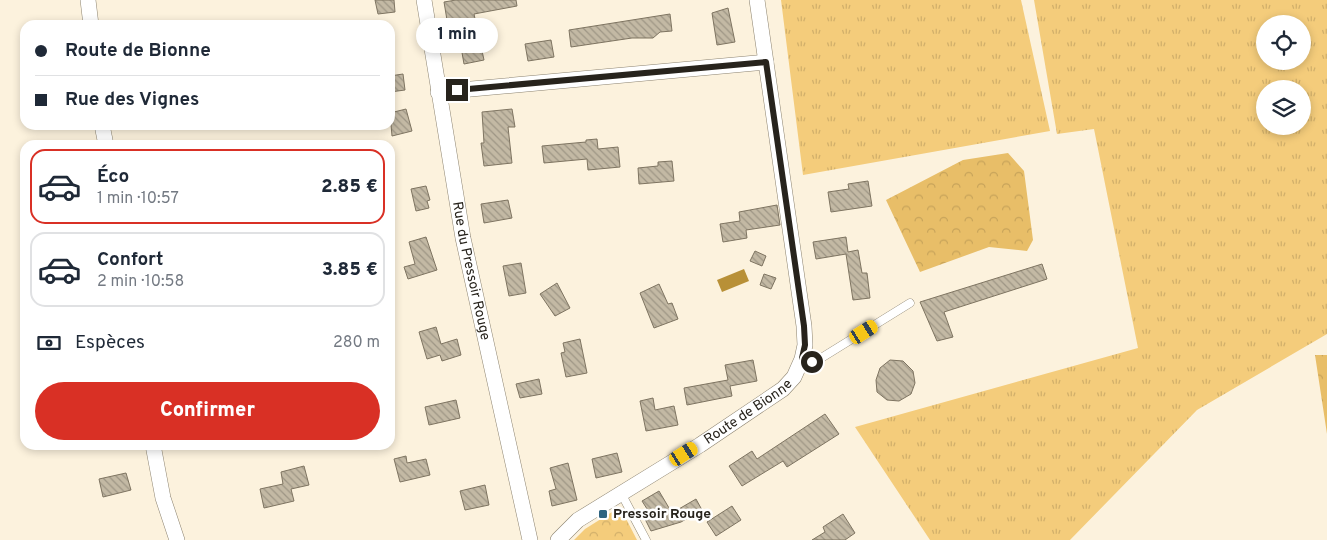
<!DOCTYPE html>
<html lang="fr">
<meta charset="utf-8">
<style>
body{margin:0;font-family:Overpass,sans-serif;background:#f6f6f7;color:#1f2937;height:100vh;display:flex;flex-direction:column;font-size:19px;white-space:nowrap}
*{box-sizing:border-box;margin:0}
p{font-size:16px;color:#747a83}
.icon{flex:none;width:28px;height:28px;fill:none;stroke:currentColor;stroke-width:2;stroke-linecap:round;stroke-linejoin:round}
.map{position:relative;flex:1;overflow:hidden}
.drawer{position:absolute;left:20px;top:140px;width:375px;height:310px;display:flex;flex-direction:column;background:#fff;border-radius:15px;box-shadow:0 2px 8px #0003}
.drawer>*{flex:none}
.hud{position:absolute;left:20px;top:20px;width:375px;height:110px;border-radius:15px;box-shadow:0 2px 8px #0003;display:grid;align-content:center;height:110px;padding:0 15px;background:#fff}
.controls{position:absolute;left:1256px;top:15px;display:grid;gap:10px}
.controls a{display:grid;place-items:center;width:55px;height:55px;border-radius:50%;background:#fff;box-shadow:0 2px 8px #0003;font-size:25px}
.end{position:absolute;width:22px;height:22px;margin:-11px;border:6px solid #27231c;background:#fff;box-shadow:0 0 0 2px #fff}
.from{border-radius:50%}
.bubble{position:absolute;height:35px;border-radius:18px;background:#fff;box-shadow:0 2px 8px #0003;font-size:16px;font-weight:800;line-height:35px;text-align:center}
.car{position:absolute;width:15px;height:30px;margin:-15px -8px;border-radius:6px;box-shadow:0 0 4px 1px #0007;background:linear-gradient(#f5c518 24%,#345 0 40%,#f5c518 0 76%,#345 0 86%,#f5c518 0)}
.hud b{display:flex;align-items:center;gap:18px;height:48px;font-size:19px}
.hud b+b{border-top:1px solid #e0e1e3}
.hud i{width:12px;height:12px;background:#1f2937}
ul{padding:9px 0 0;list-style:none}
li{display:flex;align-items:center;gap:15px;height:75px;margin:0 10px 8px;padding:0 5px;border:2px solid #e0e1e3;border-radius:15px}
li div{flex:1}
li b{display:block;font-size:19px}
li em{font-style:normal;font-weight:800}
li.active{border-color:#d93025}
li>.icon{width:45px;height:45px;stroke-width:1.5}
.pay{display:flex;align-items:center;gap:12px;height:55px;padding:0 15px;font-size:19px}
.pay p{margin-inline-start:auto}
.primary-button{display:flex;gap:10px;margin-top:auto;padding:10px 15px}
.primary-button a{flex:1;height:58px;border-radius:30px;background:#d93025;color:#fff;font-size:20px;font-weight:800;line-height:58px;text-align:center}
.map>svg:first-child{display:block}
</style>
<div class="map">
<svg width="1327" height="540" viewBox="0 0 1327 540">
<defs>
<pattern id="grass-tufts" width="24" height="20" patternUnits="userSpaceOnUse" patternTransform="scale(1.25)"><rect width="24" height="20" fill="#f4cc7b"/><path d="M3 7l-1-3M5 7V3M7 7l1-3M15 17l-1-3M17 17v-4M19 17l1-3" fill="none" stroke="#d1af6a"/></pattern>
<pattern id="forest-crowns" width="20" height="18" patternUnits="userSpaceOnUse" patternTransform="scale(1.25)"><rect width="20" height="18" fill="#e8be68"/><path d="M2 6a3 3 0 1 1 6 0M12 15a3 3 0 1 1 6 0" fill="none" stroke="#c7a35a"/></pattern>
<pattern id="park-crowns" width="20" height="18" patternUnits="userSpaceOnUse" patternTransform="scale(1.25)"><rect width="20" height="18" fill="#f4cc7b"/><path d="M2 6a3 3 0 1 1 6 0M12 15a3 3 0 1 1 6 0" fill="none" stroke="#d1af6a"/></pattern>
<pattern id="building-back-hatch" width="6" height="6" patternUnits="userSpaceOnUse" patternTransform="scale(1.25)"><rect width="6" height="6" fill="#c3b9a4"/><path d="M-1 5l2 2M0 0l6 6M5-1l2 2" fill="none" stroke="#9e9685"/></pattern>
</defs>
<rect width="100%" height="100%" fill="#fcf2dd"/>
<path fill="url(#grass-tufts)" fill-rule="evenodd" d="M781 0H1021L1050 131 803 175Z
M1034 0H1327V334L1197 410 1070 540H930L855 427 1138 348 1094 129 1057 134ZM1265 24H1302V61H1265ZM1265 89H1302V126H1265Z"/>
<path fill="url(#forest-crowns)" d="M1008 153 1024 171 1033 240 1027 251 989 247 920 272 886 200 963 160Z
M1315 355H1327V434Z"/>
<path fill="url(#park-crowns)" d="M620 507 637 540H574L585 529Z"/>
<path fill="#b89037" d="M744 269 749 281 722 292 717 280Z"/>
<path fill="url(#building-back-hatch)" stroke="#7e7461" d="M375 0H394L395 12 378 14Z
M456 0H516L517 6 474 14 484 60 464 64 457 24 448 26 444 2Z
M728 8 735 42 717 45 712 13Z
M670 14 672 31 660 32 653 38H632L571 47 569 30Z
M551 40 554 57 528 61 525 44Z
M403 74 405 90 390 92V76Z
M406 109 412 131 392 136 390 113Z
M512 109 515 127H508L512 163 484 166 481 143H484L482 112Z
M597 139 598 149 618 147 620 167 588 170 587 159 544 163 542 146 586 142V140Z
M672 161 674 181 639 184 638 168 658 166V162Z
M868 181 872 206 831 212 828 192 849 189 848 184Z
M426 186 430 200 427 201 429 208 416 211 411 189Z
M508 200 512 218 484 223 481 204Z
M777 205 780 225 746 230 747 238 723 242 720 224 740 221 739 212Z
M426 237 437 270 408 279 404 267 415 264 409 242Z
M846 237 848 252 858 250 862 273H867L870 298 853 300 846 254 816 259 813 242Z
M755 251 766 256 762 266 750 261Z
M521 263 526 293 509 296 503 266Z
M1042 264 1047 279 944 312 953 337 937 341 920 302Z
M764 274 776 278 771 289 760 285Z
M557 283 570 308 555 316 540 294Z
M659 284 668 304 672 303 678 319 654 328 640 293Z
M436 327 441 344 457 339 461 355 442 361 440 355 427 359 419 332Z
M580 339 587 373 566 377 561 353 565 352 563 343Z
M753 360 757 381 730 386 732 396 687 405 684 388 728 380 725 365Z
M890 360 903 361 913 371 915 383 911 394 899 401 887 400 877 392 876 380 880 368Z
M539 379 542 394 520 398 516 384Z
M653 398 655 410 674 406 678 425 646 431 640 401Z
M456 400 460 418 429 425 425 407Z
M825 414 839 434 787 467 783 461 742 486 729 466 752 451 757 459Z
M617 453 622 472 596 478 592 459Z
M406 456 407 463 426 459 430 475 400 482 394 459Z
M568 463 577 500 552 506 549 491 556 489 550 468Z
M304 466 309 485 291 489 294 501 264 508 260 489 283 484 281 472Z
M126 473 131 490 103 497 99 479Z
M485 485 489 505 465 510 460 491Z
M659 491 672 513 696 499 702 510 681 522 651 531 643 515 649 512 642 501Z
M732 506 741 520 716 536 707 522Z
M843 514 855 533 845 540H812L825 532 823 527Z"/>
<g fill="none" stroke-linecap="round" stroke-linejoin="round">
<defs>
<path id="lane" d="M802 359 812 362 818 360 910 303
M621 493 646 540"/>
<g id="street">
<path d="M88 0 91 25"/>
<path id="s1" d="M424 0 463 238 530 540"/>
<path d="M438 92 766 62"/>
<path d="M102 125 106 145"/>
<path d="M153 445 163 498 177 540"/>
<path id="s2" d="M558 540 578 520 700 445 783 389 794 377 802 359 805 345 804 326 757 0"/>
</g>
</defs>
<use href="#lane" stroke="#8c8370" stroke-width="9"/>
<use href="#street" stroke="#8c8370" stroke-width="16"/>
<use href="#lane" stroke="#fff" stroke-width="8"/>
<use href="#street" stroke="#fff" stroke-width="15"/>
</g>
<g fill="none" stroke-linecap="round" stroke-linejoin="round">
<path stroke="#27231c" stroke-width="6" d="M457 90 766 62 804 326 805 345 802 358 812 362"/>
</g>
<rect fill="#2f6480" stroke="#fff" stroke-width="2" x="598" y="509" width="10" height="10" rx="2.5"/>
<g text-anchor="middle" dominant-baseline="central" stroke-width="5" stroke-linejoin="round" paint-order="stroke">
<g font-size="14" fill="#27231c" stroke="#fff">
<text stroke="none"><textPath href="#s1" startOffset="275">Rue du Pressoir Rouge</textPath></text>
<text stroke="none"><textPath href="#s2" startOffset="230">Route de Bionne</textPath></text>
</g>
<g font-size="14" font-weight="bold" fill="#27231c" stroke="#fff" text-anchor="start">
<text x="613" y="514">Pressoir Rouge</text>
</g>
</g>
</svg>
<div class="controls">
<a><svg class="icon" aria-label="locate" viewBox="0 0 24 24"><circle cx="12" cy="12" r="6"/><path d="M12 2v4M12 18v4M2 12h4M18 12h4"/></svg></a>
<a><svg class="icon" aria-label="layers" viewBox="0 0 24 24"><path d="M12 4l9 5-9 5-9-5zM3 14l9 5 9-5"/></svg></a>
</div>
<i class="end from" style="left:812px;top:362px"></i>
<i class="end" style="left:457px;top:90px"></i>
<div class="bubble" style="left:416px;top:18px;width:82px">1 min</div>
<i class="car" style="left:864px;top:332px;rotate:58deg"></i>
<i class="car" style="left:684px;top:454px;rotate:58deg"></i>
<div class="hud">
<b><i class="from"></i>Route de Bionne</b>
<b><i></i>Rue des Vignes</b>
</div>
<section class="drawer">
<ul>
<li class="active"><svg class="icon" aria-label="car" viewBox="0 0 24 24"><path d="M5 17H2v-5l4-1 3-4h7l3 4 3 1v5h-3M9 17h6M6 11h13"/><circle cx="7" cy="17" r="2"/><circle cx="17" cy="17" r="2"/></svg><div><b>Éco</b><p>1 min · 10:57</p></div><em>2.85 €</em></li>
<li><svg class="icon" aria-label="car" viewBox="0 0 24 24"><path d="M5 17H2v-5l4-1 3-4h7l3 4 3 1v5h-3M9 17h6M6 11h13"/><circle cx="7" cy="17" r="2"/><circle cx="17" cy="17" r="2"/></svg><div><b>Confort</b><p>2 min · 10:58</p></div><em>3.85 €</em></li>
</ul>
<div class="pay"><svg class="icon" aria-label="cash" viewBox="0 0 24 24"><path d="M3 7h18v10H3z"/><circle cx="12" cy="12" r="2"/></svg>Espèces<p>280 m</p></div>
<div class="primary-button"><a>Confirmer</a></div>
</section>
</div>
